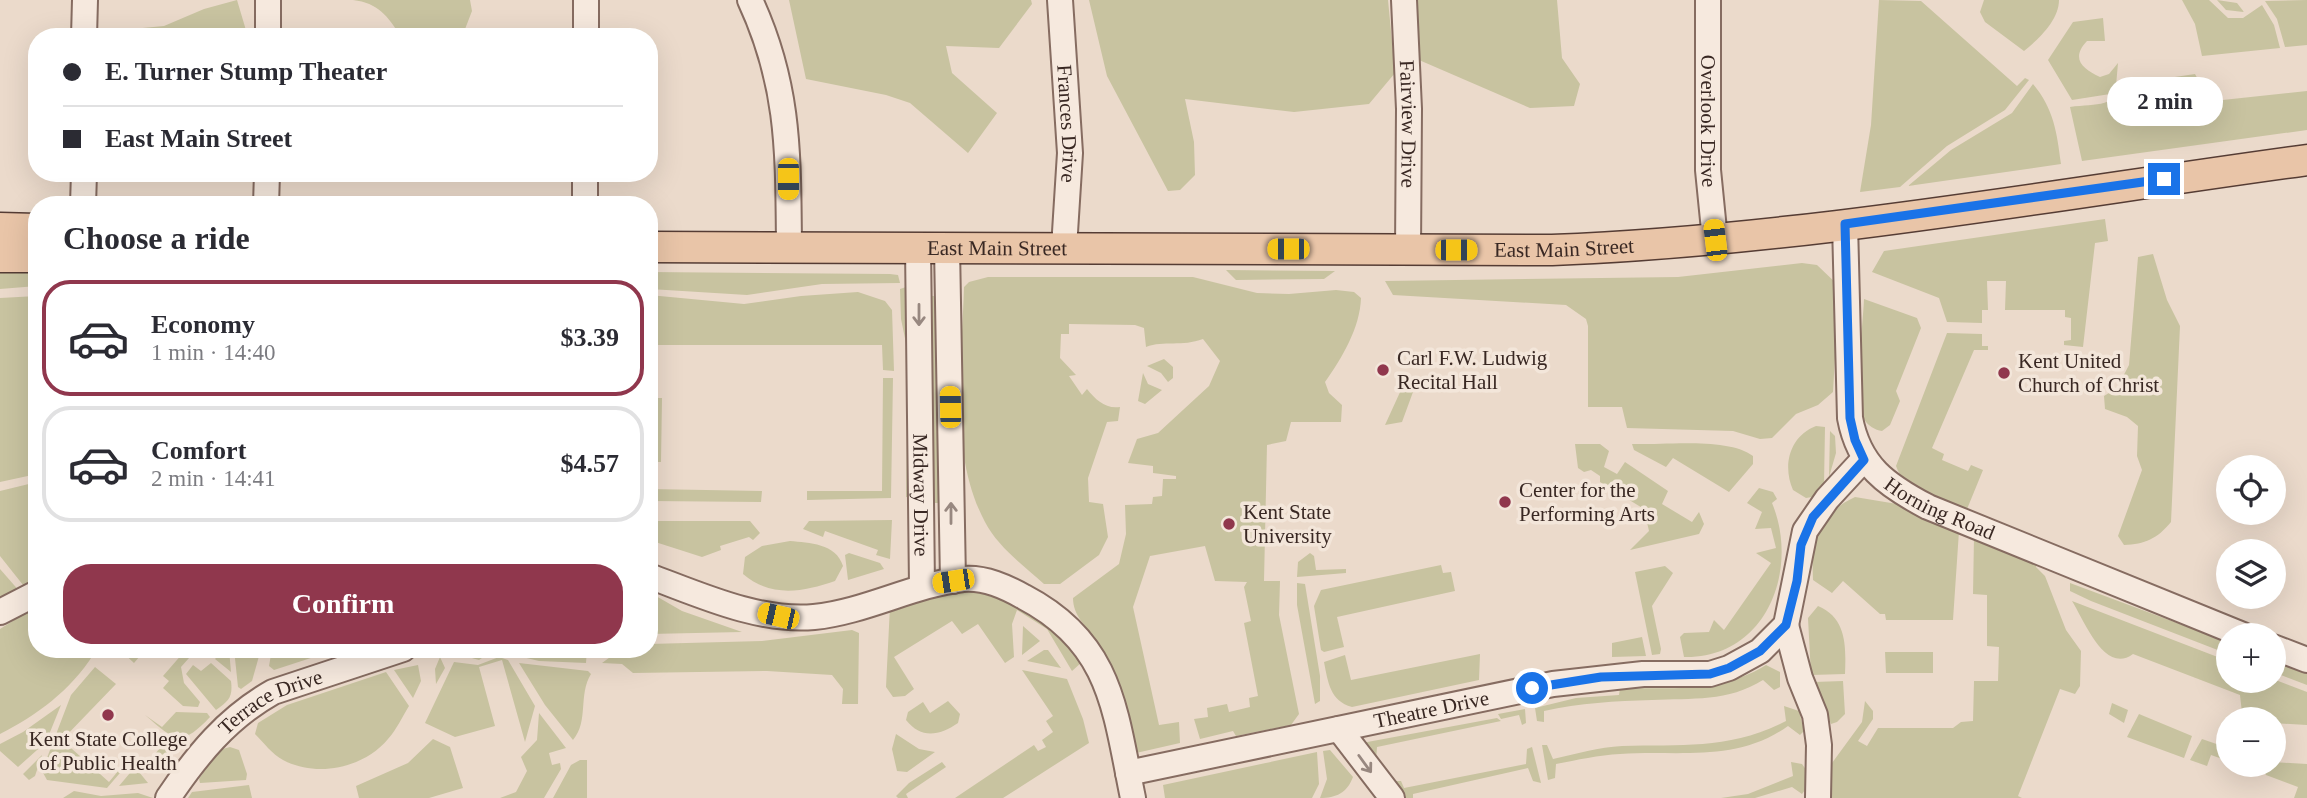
<!DOCTYPE html>
<meta charset="utf-8">
<style>
body{margin:0;font-family:Georgia,serif;background:#f7f7f7;color:#2b2b33;height:100vh;display:flex;flex-direction:column;font-size:26px;white-space:nowrap}
*{box-sizing:border-box;margin:0}
p{font-size:23px;color:#7c7c81}
.icon{flex:none;width:38px;height:38px;fill:none;stroke:currentColor;stroke-width:2;stroke-linecap:round;stroke-linejoin:round}
.map{position:relative;flex:1;overflow:hidden}
.details{position:absolute;left:28px;top:196px;width:630px;height:462px;display:flex;flex-direction:column;background:#fff;border-radius:28px;box-shadow:0 7px 28px #0002}
.details>*{flex:none}
.guide{position:absolute;left:28px;top:28px;width:630px;height:154px;border-radius:28px;box-shadow:0 7px 28px #0002;display:grid;align-content:center;height:154px;padding:0 35px;background:#fff}
.fabs{position:absolute;left:2216px;top:455px;display:grid;gap:14px}
.fabs a{display:grid;place-items:center;width:70px;height:70px;border-radius:50%;background:#fff;box-shadow:0 7px 28px #0002;font-size:35px}
.end{position:absolute;width:32px;height:32px;margin:-16px;border:9px solid #1a73e8;background:#fff;box-shadow:0 0 0 4px #fff}
.from{border-radius:50%}
.bubble{position:absolute;height:49px;border-radius:24px;background:#fff;box-shadow:0 7px 28px #0002;font-size:23px;font-weight:700;line-height:49px;text-align:center}
.car{position:absolute;width:21px;height:42px;margin:-21px -10px;border-radius:9px;box-shadow:0 0 5px 2px #0007;background:linear-gradient(#f5c518 24%,#345 0 40%,#f5c518 0 76%,#345 0 86%,#f5c518 0)}
.guide b{display:flex;align-items:center;gap:24px;height:66px;font-size:26px}
.guide b+b{border-top:2px solid #e1e1e2}
.guide i{width:18px;height:18px;background:#2b2b33}
ul{padding:0;list-style:none}
li{display:flex;align-items:center;gap:21px;height:116px;margin:0 14px 10px;padding:0 21px;border:4px solid #e1e1e2;border-radius:28px}
li div{flex:1}
li b{display:block;font-size:26px}
li em{font-style:normal;font-weight:700}
li.on{border-color:#90374d}
li>.icon{width:63px;height:63px;stroke-width:1.5}
h2{padding:0 35px;font-size:32px;line-height:84px}
.cta{display:flex;gap:14px;margin-top:auto;padding:14px 35px}
.cta a{flex:1;height:80px;border-radius:28px;background:#90374d;color:#fff;font-size:28px;font-weight:700;line-height:80px;text-align:center}
.map>svg:first-child{display:block}
</style>
<div class="map">
<svg width="2307" height="798" viewBox="0 0 2307 798">
<rect width="100%" height="100%" fill="#ebdacb"/>
<path fill="#c8c3a0" d="M237 0 248 37H120L121 30 164 26 204 9Z
M353 0H470L472 11 462 37H401C388 16 378 3 353 0Z
M789 0H1031L1032 4 999 48 946 46 952 73 997 113 968 153 910 103 886 95 806 79Z
M1089 0H1388L1395 73 1369 104 1294 112 1185 99 1194 142 1195 175 1180 190 1168 191 1107 76Z
M1411 0H1557L1562 58 1580 84 1574 106 1530 108 1419 60Z
M1879 0 1921 1 2017 86 2025 78 2029 80 2005 110 1947 146 1900 187 1860 192 1871 125Z
M1984 0H2059C2059 20 2039 39 2024 51L1985 22 1980 12Z
M2182 0H2209L2228 18H2243L2262 5 2274 25 2280 48 2202 56 2195 24Z
M2217 0 2237 3 2244 12 2226 10Z
M2307 0V45L2285 47 2277 19 2265 1Z
M2103 18 2105 41H2087C2070 59 2083 69 2100 77L2109 74 2118 63 2116 86 2110 94 2072 100 2048 60 2073 22Z
M2195 74 2201 85 2204 102 2307 91V130L2082 161 2070 107C2097 103 2117 109 2124 79L2141 82Z
M2033 84C2054 109 2057 133 2061 164L1908 186 1951 150 2012 113Z
M2105 219 2108 241 2095 243 2083 347 2064 345V341L2071 340V318L2065 317V310H2005L2006 281H1987L1988 310H1982V323L1947 322 1939 298 1872 272 1884 251Z
M2153 254 2167 300 2180 326 2171 522C2157 539 2145 544 2124 545L2118 536 2142 470 2137 456 2138 426 2127 417 2105 409 2104 396 2117 388 2129 365 2138 257Z
M1802 263 1817 265 1839 286 1833 392 1818 405 1796 414 1772 438 1760 439 1733 431 1627 428 1622 407H1588V326L1586 319 1566 305 1393 295 1385 281 1678 277Z
M0 269H37V286L0 289Z
M1226 270 1335 271 1324 279 1236 280Z
M649 272 890 274 898 275 900 283 822 284 747 295 650 289Z
M988 277H1193L1257 293 1289 294 1336 290 1354 292 1361 298C1360 328 1342 358 1325 382L1329 393 1342 405 1341 422H1291L1286 441 1267 445 1264 581H1280L1279 615 1299 714 1291 725 1236 736 1233 731 1200 739 1194 719 1208 717 1207 708 1227 704 1229 712 1250 707 1249 698 1258 696 1244 623 1251 621 1244 587 1247 582 1215 581 1205 546 1150 556 1133 607 1159 725 1179 722 1180 743 1136 753C1127 712 1118 676 1095 640 1086 625 1073 616 1073 598L1119 564 1126 534 1125 505 1152 504 1153 497 1162 496 1163 479H1176V476L1153 473V466L1128 463 1137 439 1158 433 1209 386 1220 361 1203 339C1182 347 1164 340 1146 347L1144 328 1135 325 1069 324V334H1061L1060 358 1076 375 1069 376 1082 395 1087 389C1096 400 1105 409 1120 407L1118 421 1107 422 1088 478 1089 502 1103 504 1108 537 1099 555 1060 584H1044C1024 566 998 547 985 522 948 452 962 363 964 287L969 282Z
M906 287 911 296 914 498 906 497 908 353 901 319 900 289Z
M858 292 885 301 892 310 894 371 883 370 882 345H649V295L744 304 801 296Z
M37 296V474L0 482V298Z
M929 296H935L939 301 938 437 943 503H927Z
M1864 299 1917 318 1921 328 1896 391 1900 401 1890 425 1882 431C1875 430 1868 426 1864 419 1854 399 1863 324 1864 299Z
M1947 333 1982 334V346H1988V350H1974L1932 448 1944 454 1942 460 1968 471 1971 465 1983 470 1965 514C1941 503 1905 493 1896 466Z
M1164 359 1173 367V378L1168 382 1161 373 1147 366Z
M1143 373 1148 384 1162 390 1145 404 1138 401Z
M883 378H893L891 498 807 500V491H882Z
M1410 388 1413 392 1402 422 1385 425 1401 390 1409 392Z
M649 398H662L661 462H649Z
M1816 426 1825 427 1824 485 1812 497 1806 498 1793 490C1782 465 1790 436 1816 426Z
M1830 431 1835 436 1836 453 1829 477Z
M1575 444H1600L1609 451 1604 467 1617 474 1625 462 1668 491 1662 504 1692 522 1699 512 1704 524 1699 534 1630 550 1649 531 1644 509 1600 482V476L1591 470 1584 472 1578 468Z
M1632 444C1663 445 1729 437 1753 456V464L1729 492 1673 458 1666 467 1634 450Z
M37 482V584L27 590 0 556V491Z
M1759 488 1773 492 1777 499 1772 503C1800 570 1766 659 1684 657L1680 637 1684 633 1709 632 1714 620 1724 630 1771 563 1756 553 1776 548 1771 528 1755 529 1762 512 1747 503Z
M649 489 762 491 761 502 649 501Z
M1855 497 1897 504 1956 527 1959 531 1953 620H1886L1885 614H1880L1843 581 1832 593 1813 580C1811 543 1818 514 1855 497Z
M892 520 890 559 876 555 878 550 825 531 823 537 803 529 809 521Z
M649 521H750L760 533 753 540 749 537 720 546 721 550 702 557 649 540Z
M1974 537 2037 562 2036 567 2045 576 2066 630 2081 651 2080 686 2075 694 2060 689 2018 796 2022 798H1831L1832 763 1862 722 1865 701 1873 711V719L1858 741 1867 746 1878 728H1953L1961 722 1973 721 1974 681H1998L1999 647 1987 646V595L1973 594Z
M790 541C809 543 836 543 843 566L835 581C803 592 771 598 743 574L745 557 762 546Z
M849 553 880 563 884 569 848 580 845 555Z
M1310 553 1314 556 1316 570 1346 569V573L1297 577 1298 562Z
M1441 565 1443 573 1451 572 1455 591 1337 617 1344 647 1324 652 1321 650 1314 606 1321 590Z
M1665 566 1673 573 1652 606 1661 649 1660 654 1652 655 1635 572Z
M0 569 21 593 0 606Z
M1297 583 1305 584 1320 676V701L1315 704 1297 605Z
M2070 583 2228 642V654L2091 601 2070 591Z
M969 587C1020 605 1048 618 1082 662L1072 671 1047 629 1017 610 1012 624 1014 657 1005 663 978 624 962 634 952 621 894 657 914 689 905 696 893 697 886 687 890 606Z
M649 592 682 611 742 632 649 634Z
M2072 601 2228 661V681L2273 679 2307 692V725L2273 723V719H2257L2242 713 2240 695 2133 654C2105 675 2085 622 2072 601Z
M1818 606C1847 618 1846 647 1845 674L1811 675 1808 618Z
M27 612 37 617V649H92L93 655C71 690 36 716 0 734V629Z
M1023 626 1040 641 1022 655Z
M852 630 859 633 858 704H842L843 689 832 675 767 671 633 673 622 664 602 663 621 649H649V644L762 641Z
M1642 637 1646 656 1612 657V643Z
M119 649H146L134 663Z
M224 649H229L231 672 215 659Z
M234 649H261L252 681 241 689 238 687Z
M272 649H314L319 651 317 656 274 670 269 666Z
M463 649H495L479 660 461 655Z
M512 649H587L586 663 539 661 514 655Z
M1044 650H1048L1061 668 1027 661Z
M1885 652H1933V673H1886Z
M183 653 189 658 181 667 184 683 200 702 198 707 183 706 163 688 169 681 163 676Z
M1480 654 1479 680 1352 707C1330 701 1328 682 1324 662L1345 655 1351 680Z
M440 657 445 668 436 684 435 669Z
M499 657 508 660 535 706 525 742 502 660 479 667 495 726 455 737 425 723 454 662 478 665Z
M2273 658 2307 670V685L2273 672Z
M211 663 231 681C233 697 229 701 216 710L186 674 193 665 201 671Z
M519 663 588 671 591 674C578 695 589 721 573 740L545 705Z
M418 665 421 681 413 698 394 670Z
M1766 665 1780 672V687L1774 690 1763 680C1728 702 1692 698 1652 700 1615 701 1580 703 1544 711V722L1537 721 1535 708 1576 698 1619 695 1620 688C1671 688 1721 693 1766 665Z
M95 667 116 684 62 740 109 782 133 753 132 759 107 788 47 780 42 771 71 695Z
M1022 670 1067 679 1083 719 1089 743 1003 798H955L1034 745 1038 751 1046 747 1042 740 1053 732 1046 721 1053 716Z
M386 672 409 706C402 717 397 729 388 739 364 768 317 778 283 760 272 754 264 743 255 734L258 723 287 705Z
M1843 681 1845 714 1837 722 1831 724 1814 682Z
M948 701 960 714 958 723C939 736 921 739 906 720L908 712 923 702 930 713Z
M2112 703 2128 710 2124 723 2109 714Z
M61 705 46 742 18 767 0 751V744L23 732Z
M1784 706 1799 711 1804 731 1800 735 1788 726C1737 763 1679 750 1620 754 1599 755 1577 760 1556 764L1555 778 1548 780 1542 745H1547L1553 759C1576 754 1599 747 1622 746 1683 744 1729 750 1786 721Z
M1525 709 1526 723 1522 725 1519 715 1501 719 1498 714Z
M176 712 207 713 210 717C181 748 174 740 145 715L162 727Z
M539 713 566 748 549 753 552 765 560 763 561 769 544 798H500L516 792 527 771 521 757 537 740Z
M2139 714 2192 736 2184 758 2127 737Z
M1497 718 1501 721 1377 747 1376 761 1362 743Z
M896 734 919 749 935 752 907 772 897 771 892 749Z
M433 739 450 747 463 788 429 798H359L356 786 408 763Z
M2202 739 2228 748V761L2211 755 2207 766 2190 760Z
M165 742 169 759 162 770 156 763 155 754Z
M230 747 239 750 247 774 246 780 200 783 199 779 219 750Z
M1532 747 1541 783 1533 781 1528 768 1413 794V798H1396L1393 781H1401L1404 788 1526 764 1527 749Z
M1330 750 1353 777C1347 793 1336 798 1320 798L1327 779 1323 751Z
M1317 752 1319 784 1312 798H1165L1163 785Z
M42 755 35 776 29 780 23 774Z
M580 760H587V798H553L571 765Z
M942 762 946 767 906 794 908 798H898L896 796 909 783Z
M1791 762 1802 764 1807 771 1808 786 1802 794 1792 787 1755 798H1721L1748 794 1793 776Z
M2273 762 2307 764V798H2294L2298 787 2266 775 2260 765H2273Z
M135 767 148 783 119 786Z
M249 785 252 798H188L192 792Z
M74 791 101 796 138 793 153 798H63Z"/>
<g fill="none" stroke-linecap="round" stroke-linejoin="round">
<defs>
<g id="minor">
<path d="M750 0C790 86 788 155 789 246"/>
<path id="s1" d="M1060 0 1070 153 1064 248"/>
<path id="s2" d="M1404 0 1409 109 1408 250"/>
<path id="s3" d="M1708 0V170L1715 240"/>
<path d="M84 37 85 0"/>
<path d="M268 37V0"/>
<path d="M586 37V0"/>
<path d="M585 173V205"/>
<path d="M83 205 84 173"/>
<path d="M266 205 267 173"/>
<path id="s4" d="M1845 224 1850 418C1859 466 1886 485 1928 507L2243 635"/>
<path id="s5" d="M918 247 922 586"/>
<path d="M947 247 953 581"/>
<path d="M649 576C700 595 759 622 814 617 865 612 912 585 963 579 985 577 1006 587 1024 597 1112 643 1115 711 1133 798"/>
<path d="M0 612 37 593"/>
<path d="M1786 625 1800 678 1815 715 1819 745 1818 798"/>
<path d="M2273 647 2307 660"/>
<path d="M1339 729 1392 798"/>
<path id="s6" d="M1128 773 1553 684 1643 674H1710L1729 668 1760 651 1786 625 1805 531 1827 499 1864 459"/>
<path id="s7" d="M168 798C197 755 227 718 273 692L403 649"/>
</g>
<g id="major">
<path d="M0 228 37 229"/>
<path id="s8" d="M649 247 1552 250C1805 240 2056 194 2307 160"/>
<path d="M0 257H37"/>
</g>
</defs>
<use href="#minor" stroke="#866c61" stroke-width="28"/>
<use href="#major" stroke="#553c34" stroke-width="33"/>
<use href="#minor" stroke="#f6e9de" stroke-width="24"/>
<use href="#major" stroke="#e9c5a8" stroke-width="30"/>
</g>
<defs><path id="oneway-shaft" d="M-6 0H5M1.5-3L5.5 0L1.5 3" fill="none" stroke-width="1.6" stroke-linecap="round" stroke-linejoin="round" transform="scale(1.75)"/></defs>
<g stroke="#988880">
<use href="#oneway-shaft" transform="translate(919 315) rotate(90)"/>
<use href="#oneway-shaft" transform="translate(951 513) rotate(-90)"/>
<use href="#oneway-shaft" transform="translate(1365 764) rotate(54)"/>
</g>
<g fill="none" stroke-linecap="round" stroke-linejoin="round">
<path stroke="#1a73e8" stroke-width="9" d="M1532 688 1601 677 1710 674 1729 668 1760 651 1786 625 1797 581 1801 545 1813 517 1864 460 1855 440 1850 418 1845 224 2164 179"/>
</g>
<g fill="#90374d" stroke="#f3e6da" stroke-width="2.5">
<circle cx="1383" cy="370" r="7"/>
<circle cx="2004" cy="373" r="7"/>
<circle cx="1505" cy="502" r="7"/>
<circle cx="1229" cy="524" r="7"/>
<circle cx="108" cy="715" r="7"/>
</g>
<g text-anchor="middle" dominant-baseline="central" stroke-width="7" stroke-linejoin="round" paint-order="stroke">
<g font-size="21" fill="#392823" stroke="#f3e6da">
<text stroke="none"><textPath href="#s3" startOffset="121">Overlook Drive</textPath></text>
<text stroke="none"><textPath href="#s1" startOffset="124">Frances Drive</textPath></text>
<text stroke="none"><textPath href="#s2" startOffset="124">Fairview Drive</textPath></text>
<text stroke="none"><textPath href="#s8" startOffset="348">East Main Street</textPath></text>
<text stroke="none"><textPath href="#s8" startOffset="915">East Main Street</textPath></text>
<text stroke="none"><textPath href="#s5" startOffset="248">Midway Drive</textPath></text>
<text stroke="none"><textPath href="#s4" startOffset="329">Horning Road</textPath></text>
<text stroke="none"><textPath href="#s7" startOffset="144">Terrace Drive</textPath></text>
<text stroke="none"><textPath href="#s6" startOffset="310">Theatre Drive</textPath></text>
</g>
<g font-size="21" fill="#392823" stroke="#f3e6da" text-anchor="start">
<text x="1397" y="358">Carl F.W. Ludwig<tspan x="1397" dy="24">Recital Hall</tspan></text>
<text x="2018" y="361">Kent United<tspan x="2018" dy="24">Church of Christ</tspan></text>
<text x="1519" y="490">Center for the<tspan x="1519" dy="24">Performing Arts</tspan></text>
<text x="1243" y="512">Kent State<tspan x="1243" dy="24">University</tspan></text>
<text x="108" y="739" text-anchor="middle">Kent State College<tspan x="108" dy="24">of Public Health</tspan></text>
</g>
</g>
</svg>
<div class="fabs">
<a><svg class="icon" aria-label="locate" viewBox="0 0 24 24"><circle cx="12" cy="12" r="6"/><path d="M12 2v4M12 18v4M2 12h4M18 12h4"/></svg></a>
<a><svg class="icon" aria-label="layers" viewBox="0 0 24 24"><path d="M12 4l9 5-9 5-9-5zM3 14l9 5 9-5"/></svg></a>
<a>+</a>
<a>−</a>
</div>
<i class="end from" style="left:1532px;top:688px"></i>
<i class="end" style="left:2164px;top:179px"></i>
<div class="bubble" style="left:2107px;top:77px;width:116px">2 min</div>
<i class="car" style="left:788px;top:179px;rotate:180deg"></i>
<i class="car" style="left:1715px;top:240px;rotate:353deg"></i>
<i class="car" style="left:1288px;top:249px;rotate:270deg"></i>
<i class="car" style="left:1456px;top:250px;rotate:90deg"></i>
<i class="car" style="left:950px;top:407px;rotate:359deg"></i>
<i class="car" style="left:953px;top:581px;rotate:261deg"></i>
<i class="car" style="left:778px;top:616px;rotate:283deg"></i>
<div class="guide">
<b><i class="from"></i>E. Turner Stump Theater</b>
<b><i></i>East Main Street</b>
</div>
<section class="details">
<h2>Choose a ride</h2>
<ul>
<li class="on"><svg class="icon" aria-label="car" viewBox="0 0 24 24"><path d="M5 17H2v-5l4-1 3-4h7l3 4 3 1v5h-3M9 17h6M6 11h13"/><circle cx="7" cy="17" r="2"/><circle cx="17" cy="17" r="2"/></svg><div><b>Economy</b><p>1 min · 14:40</p></div><em>$3.39</em></li>
<li><svg class="icon" aria-label="car" viewBox="0 0 24 24"><path d="M5 17H2v-5l4-1 3-4h7l3 4 3 1v5h-3M9 17h6M6 11h13"/><circle cx="7" cy="17" r="2"/><circle cx="17" cy="17" r="2"/></svg><div><b>Comfort</b><p>2 min · 14:41</p></div><em>$4.57</em></li>
</ul>
<div class="cta"><a>Confirm</a></div>
</section>
</div>
